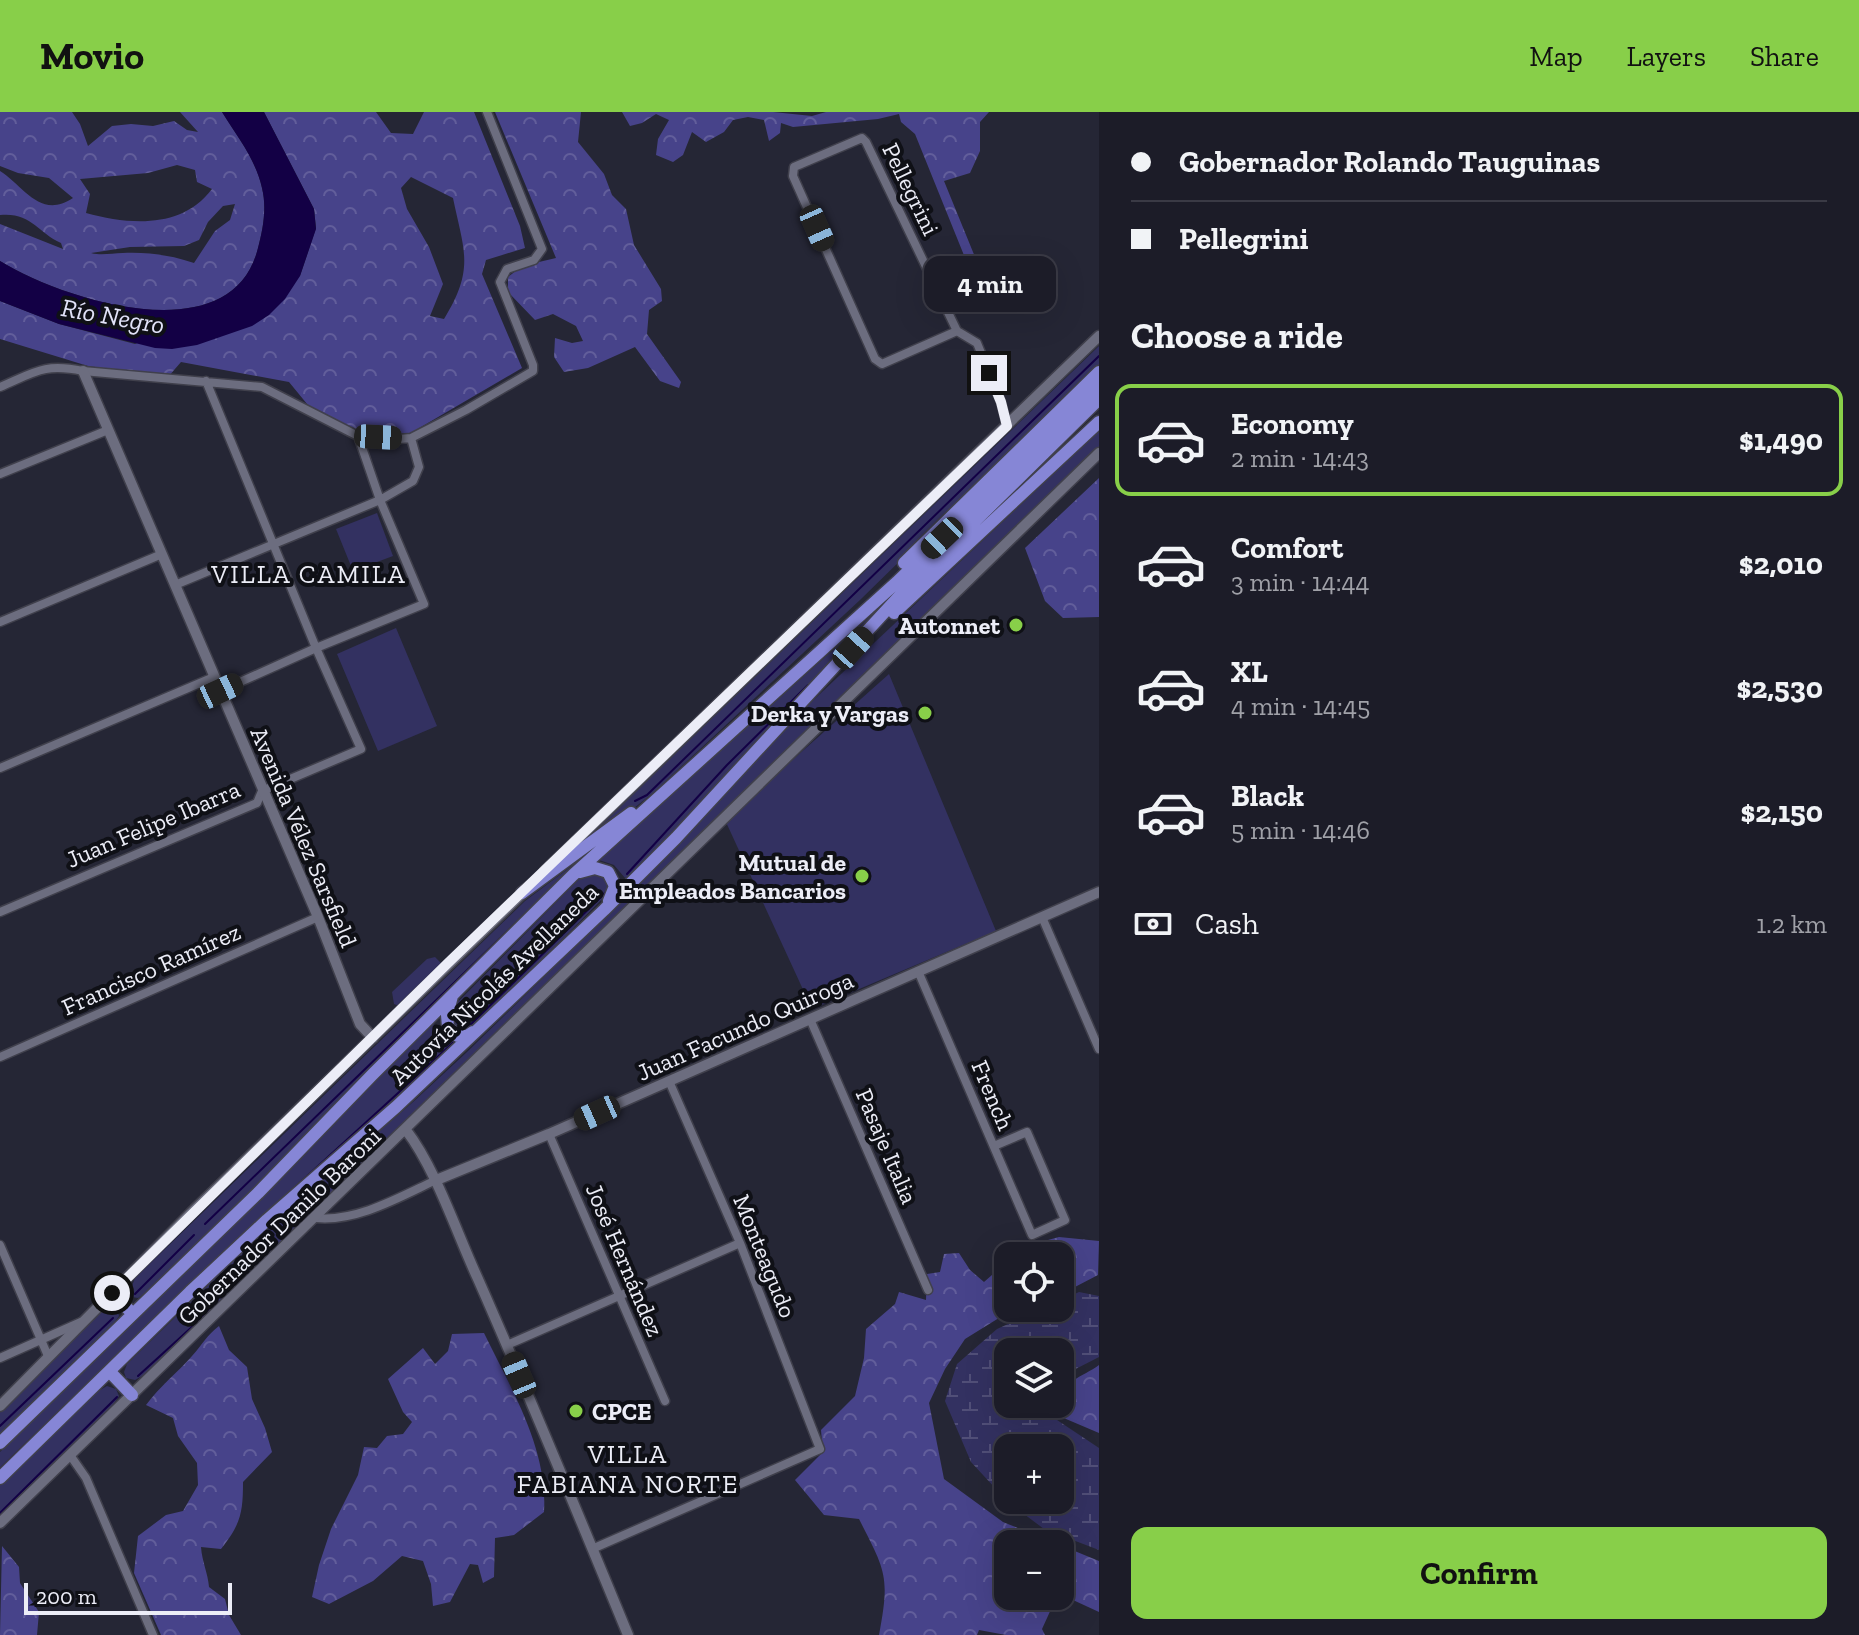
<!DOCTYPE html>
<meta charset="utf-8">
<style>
body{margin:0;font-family:"Zilla Slab",serif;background:#292934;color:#f1f3f6;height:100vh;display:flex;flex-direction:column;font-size:30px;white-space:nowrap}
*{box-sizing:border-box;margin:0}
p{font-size:26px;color:#a0a1a8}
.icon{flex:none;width:44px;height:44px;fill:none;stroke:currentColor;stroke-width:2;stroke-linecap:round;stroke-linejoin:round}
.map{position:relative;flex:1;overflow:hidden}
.sheet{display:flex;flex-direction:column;background:#1c1c28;width:760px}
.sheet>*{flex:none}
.top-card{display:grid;align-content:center;height:176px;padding:0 32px;background:#1c1c28}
.fabs{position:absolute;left:994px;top:1130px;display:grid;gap:16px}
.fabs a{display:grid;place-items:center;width:80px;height:80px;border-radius:16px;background:#1c1c28;box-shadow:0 8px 32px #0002,0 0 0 2px #3a3a45;font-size:40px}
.scale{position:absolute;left:24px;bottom:20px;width:208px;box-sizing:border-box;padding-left:8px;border:4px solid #ecedf7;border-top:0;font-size:22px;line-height:28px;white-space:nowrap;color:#ecedf7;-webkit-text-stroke:6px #0f1016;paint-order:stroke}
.end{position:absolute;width:36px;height:36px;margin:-18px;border:10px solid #ecedf7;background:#111;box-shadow:0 0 0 4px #111}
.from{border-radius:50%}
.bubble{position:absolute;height:56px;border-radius:16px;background:#1c1c28;box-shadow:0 8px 32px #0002,0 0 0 2px #3a3a45;font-size:26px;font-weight:800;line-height:56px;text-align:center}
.car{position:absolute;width:24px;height:48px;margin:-24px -12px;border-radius:10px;box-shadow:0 0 6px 2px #0007;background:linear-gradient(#222 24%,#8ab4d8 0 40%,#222 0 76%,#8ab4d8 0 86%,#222 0)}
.top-card b{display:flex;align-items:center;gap:28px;height:76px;font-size:30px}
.top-card b+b{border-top:2px solid #3a3a45}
.top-card i{width:20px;height:20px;background:#f1f3f6}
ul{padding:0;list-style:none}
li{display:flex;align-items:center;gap:24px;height:112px;margin:0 16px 12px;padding:0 16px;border:4px solid transparent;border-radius:16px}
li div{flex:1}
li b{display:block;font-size:30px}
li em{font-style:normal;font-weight:800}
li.selected{border-color:#88cf49}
li>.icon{width:72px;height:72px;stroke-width:1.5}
h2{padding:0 32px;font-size:36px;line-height:96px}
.pay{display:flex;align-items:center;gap:20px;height:88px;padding:0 32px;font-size:30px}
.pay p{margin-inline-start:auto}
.primary-button{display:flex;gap:16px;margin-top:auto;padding:16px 32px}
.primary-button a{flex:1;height:92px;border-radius:16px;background:#88cf49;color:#111;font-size:32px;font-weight:800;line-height:92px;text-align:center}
header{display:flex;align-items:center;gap:48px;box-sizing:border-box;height:112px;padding:0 40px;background:#88cf49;color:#111}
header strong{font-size:38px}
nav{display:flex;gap:44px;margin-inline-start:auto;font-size:28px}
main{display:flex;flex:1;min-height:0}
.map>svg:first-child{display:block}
</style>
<header>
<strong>Movio</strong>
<nav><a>Map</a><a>Layers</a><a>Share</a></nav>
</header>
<main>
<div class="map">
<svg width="1099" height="1523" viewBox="0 0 1099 1523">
<defs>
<pattern id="forest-crowns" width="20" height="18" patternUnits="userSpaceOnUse" patternTransform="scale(2)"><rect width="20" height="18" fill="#47438a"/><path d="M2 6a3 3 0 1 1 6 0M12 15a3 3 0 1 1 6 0" fill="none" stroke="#625e9b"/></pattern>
<pattern id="wetland-marsh" width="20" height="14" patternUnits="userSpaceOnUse" patternTransform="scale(2)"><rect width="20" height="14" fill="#333161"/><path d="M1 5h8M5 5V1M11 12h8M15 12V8" fill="none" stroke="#514f78"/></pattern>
</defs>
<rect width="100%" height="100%" fill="#252635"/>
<path fill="#333161" d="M1099 234V254L860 488 653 681 547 765Z
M1099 319V336L144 1263 135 1268 126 1266 124 1260 127 1252 265 1118 413 990 467 940 663 749 805 596Z
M377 401 393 444 353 459 336 417Z
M873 502 674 722 629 764 625 766 614 753 599 748Z
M396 516 437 614 378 639 337 542Z
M889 562 996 819 812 897 725 708Z
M597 735C445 882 299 1035 146 1181L138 1186 132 1185 129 1182 135 1166 525 789Z
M602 760 609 772 607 782 477 914 462 919 452 914V896L585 761Z
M435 845 442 852 399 894 394 892 392 880 427 847Z
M431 912C443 913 445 927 462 927L142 1219 0 1357V1340L296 1052Z
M113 1195 117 1197 119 1204 114 1211 0 1323V1299L105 1196Z
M107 1274 116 1277 119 1284 108 1300 0 1405V1373L93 1282Z"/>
<path fill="url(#forest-crowns)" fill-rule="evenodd" d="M0 0H72L80 12 88 34 112 14 131 12 153 14 174 9 187 18 198 20 180 0H222C237 24 256 48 262 76 267 96 263 117 258 136 232 243 61 187 0 149V112L63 137 61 131C37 120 31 100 0 103V59C24 74 40 108 73 86L49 66 18 61 0 54ZM177 53 195 58 197 70 212 77C182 117 130 113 86 101L90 82 80 67 148 61ZM235 92 230 108 215 119 194 151C171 143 147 140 123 141 112 141 102 144 91 141L130 135 184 134 199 128 208 110 223 94Z
M264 0H376L391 21 413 22 424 0H474L520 114 525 136 486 148 482 162 522 256 409 322 359 320 312 298 289 270 181 250 168 265 88 254 0 227V189L59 212 135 232 300 164 316 116 314 97ZM411 65 453 86C464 139 475 157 444 207L430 204 443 172 429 135 407 97 401 76Z
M495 0H581L578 30 604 62 612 83 626 97 634 133 661 177 662 189 649 198 647 222 681 270 679 276 660 269 635 235 588 256 564 260 554 245 555 226 572 231 583 229 576 214 553 202 535 208 508 180V165L522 154 556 146Z
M622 0H773L812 4 826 0H989L980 10V39L970 61 944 69 984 167 976 173 915 22 901 10 899 2 878 7 793 15 781 11 780 21 769 29 764 8 748 5 733 8 724 20 706 30 692 20 683 43 673 50 656 43 658 27 669 8 656 2 642 11 630 14Z
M1099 366V505L1063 506 1045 489 1025 436Z
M1059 1125 1099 1129 1098 1163 1073 1176 1060 1175V1144H1043L1037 1131Z
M959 1141 970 1158 984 1170 1008 1149V1196H1015L965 1227 945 1257 929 1291 944 1367 1003 1410 1057 1432H1008V1484H1057L1042 1517 1045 1523H1006L979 1518 977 1523H879C890 1464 886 1460 859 1407L824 1403 795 1368 823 1340 821 1318 855 1284 864 1246 866 1217 895 1192 899 1180 926 1188 927 1162 940 1160 944 1142Z
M219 1214 229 1238 247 1255 252 1287 265 1316 272 1340 243 1370C243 1400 241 1412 221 1437L201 1435C202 1450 208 1461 209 1475L225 1487 229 1503 241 1523H161L134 1461 138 1424 166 1403 183 1399 198 1373 197 1351 178 1324 173 1306 146 1293C160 1274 177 1261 192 1244 202 1233 207 1223 219 1214Z
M484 1221C511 1277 548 1336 544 1400L514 1423 495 1426 494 1465 483 1471 478 1453 470 1452 450 1490 433 1494 431 1472 423 1449 402 1444 373 1469 329 1492 312 1485 319 1453 331 1417 358 1363 364 1335 377 1336 387 1324 403 1322 412 1310 403 1300 388 1267 423 1236 435 1252 448 1239 452 1222Z
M1099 1253V1321L1059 1304 1057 1292H1060C1060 1269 1083 1265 1099 1253Z
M1060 1433 1099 1449V1500L1060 1482Z
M2 1434 19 1455 20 1471 39 1500 37 1523H0Z"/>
<path fill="url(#wetland-marsh)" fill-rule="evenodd" d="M1079 1180 1099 1184V1245L1060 1265V1240H1008V1292H1046L1045 1300 1099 1336V1438L1044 1417 1008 1390 971 1350 945 1289 957 1252 997 1217 1043 1196H1060V1189ZM1008 1336H1060V1388H1008Z"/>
<path fill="#130045" d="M222 0H264L314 97 316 117 300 164 285 187 269 203 252 214 197 233 172 237 155 236 59 212 0 189V149C61 187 232 243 258 136 263 117 267 96 262 76 256 48 237 24 222 0Z"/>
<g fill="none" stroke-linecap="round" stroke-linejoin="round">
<path stroke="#130045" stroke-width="2" d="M635 689 647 683 1099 244
M627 762 727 653 808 573
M466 917 607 779
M205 1112 550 778
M211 1152 455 929
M135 1182 194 1123
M138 1264 237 1174
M0 1314 113 1206
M0 1357 123 1238
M0 1401 117 1285"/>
<defs>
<path id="minor" d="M957 219 882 252 875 247 793 64 794 55 862 26 866 30 957 219 977 231 1001 290 1007 314
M0 275C35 260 44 251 83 259L262 275 358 324 399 327 411 326 466 298 533 259V253L500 170 507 157 534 148 542 137 487 0
M0 362 108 318
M175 473 380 388 413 369 419 355 411 326
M0 510 162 442
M220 579 316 536 424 492 380 388 358 324
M0 656 214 565
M0 800 257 691 262 679 361 637 316 536 206 269
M1042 805 1099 937
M918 859 1032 1123 1065 1108 1027 1020 994 1034
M810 907 928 1178
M0 945 318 805
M549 1022 665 1289
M316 1106C356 1110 398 1086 434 1069
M0 1133 48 1244
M507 1233 740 1131
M0 1246 81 1210
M70 1343 86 1366 153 1523
M592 1437 820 1337 740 1131 669 969"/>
<path id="tertiary" d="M83 259 318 805 360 912 373 926
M545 759 1099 224
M406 1018C436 1057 457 1122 478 1167 530 1285 579 1404 628 1523
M434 1069 549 1022 1099 780
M0 1294 191 1101 528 776
M0 1411 1099 341"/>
<path id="trunk" d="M904 451 1099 260
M894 501 1099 310
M580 760 595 756 608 760 615 774 609 789
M522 781 631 701
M452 884 447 903 448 915 458 924H467L473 920
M112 1181 133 1202
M110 1260 132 1283
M0 1331 258 1081 373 962 573 763 897 470 1099 273
M0 1366 190 1180 267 1108 396 995 604 798 676 726 905 478 1099 287"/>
</defs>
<use href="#minor" stroke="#40404c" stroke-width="11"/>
<use href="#tertiary" stroke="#40404c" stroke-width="13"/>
<use href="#trunk" stroke="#40404c" stroke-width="15"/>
<use href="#minor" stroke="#6c6d7f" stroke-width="8"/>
<use href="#tertiary" stroke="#6c6d7f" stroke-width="10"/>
<use href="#trunk" stroke="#8686d6" stroke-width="12"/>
</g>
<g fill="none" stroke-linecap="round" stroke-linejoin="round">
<path stroke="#ecedf7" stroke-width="10" d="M112 1181 449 850 1007 314 1001 290 989 261"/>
</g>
<g fill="#88cf49" stroke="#0f1016" stroke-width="3">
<circle cx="1016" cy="513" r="8"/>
<circle cx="925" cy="601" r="8"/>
<circle cx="862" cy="764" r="8"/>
<circle cx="576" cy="1299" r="8"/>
</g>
<g text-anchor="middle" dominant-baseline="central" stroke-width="8" stroke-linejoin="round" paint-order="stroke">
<g font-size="24" fill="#ecedf7" stroke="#0f1016">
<text transform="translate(911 77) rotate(64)">Pellegrini</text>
<text transform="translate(153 712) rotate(-23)">Juan Felipe Ibarra</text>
<text transform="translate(304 725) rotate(67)">Avenida Vélez Sarsfield</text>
<text transform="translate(151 857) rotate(-24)">Francisco Ramírez</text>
<text transform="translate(494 872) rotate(-44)">Autovía Nicolás Avellaneda</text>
<text transform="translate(745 914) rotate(-24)">Juan Facundo Quiroga</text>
<text transform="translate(993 983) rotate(67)">French</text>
<text transform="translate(887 1034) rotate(67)">Pasaje Italia</text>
<text transform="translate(279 1114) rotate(-44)">Gobernador Danilo Baroni</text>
<text transform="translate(765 1144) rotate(68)">Monteagudo</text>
<text transform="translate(625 1148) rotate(67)">José Hernández</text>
</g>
<g font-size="24" font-weight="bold" fill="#ecedf7" stroke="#0f1016" text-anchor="end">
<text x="1000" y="513">Autonnet</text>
<text x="909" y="601">Derka y Vargas</text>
<text x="846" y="750">Mutual de<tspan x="846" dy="28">Empleados Bancarios</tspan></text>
<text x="592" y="1299" text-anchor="start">CPCE</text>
</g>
<g font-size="26" font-style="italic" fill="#e1e2f8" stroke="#0f1016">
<text transform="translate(113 204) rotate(10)">Río Negro</text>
</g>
<g font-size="26" letter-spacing="2" fill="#ecedf7" stroke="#0f1016">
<text x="309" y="462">VILLA CAMILA</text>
<text x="628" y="1342">VILLA<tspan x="628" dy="30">FABIANA NORTE</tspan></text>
</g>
</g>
</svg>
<div class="fabs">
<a><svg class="icon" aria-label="locate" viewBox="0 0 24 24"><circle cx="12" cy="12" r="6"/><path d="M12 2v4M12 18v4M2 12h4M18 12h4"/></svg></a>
<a><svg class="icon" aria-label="layers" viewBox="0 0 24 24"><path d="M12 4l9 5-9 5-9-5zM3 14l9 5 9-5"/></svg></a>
<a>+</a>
<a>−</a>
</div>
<div class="scale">200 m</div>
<i class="end from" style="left:112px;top:1181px"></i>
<i class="end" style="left:989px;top:261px"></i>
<div class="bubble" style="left:924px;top:144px;width:132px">4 min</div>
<i class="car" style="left:817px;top:116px;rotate:156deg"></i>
<i class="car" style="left:378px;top:325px;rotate:93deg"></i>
<i class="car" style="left:942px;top:426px;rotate:226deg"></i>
<i class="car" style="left:853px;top:536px;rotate:42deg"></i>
<i class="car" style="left:220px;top:579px;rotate:65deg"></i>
<i class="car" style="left:597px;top:1001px;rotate:246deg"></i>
<i class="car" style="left:519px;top:1263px;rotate:337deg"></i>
</div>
<section class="sheet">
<div class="top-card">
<b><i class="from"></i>Gobernador Rolando Tauguinas</b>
<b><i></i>Pellegrini</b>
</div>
<h2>Choose a ride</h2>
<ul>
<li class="selected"><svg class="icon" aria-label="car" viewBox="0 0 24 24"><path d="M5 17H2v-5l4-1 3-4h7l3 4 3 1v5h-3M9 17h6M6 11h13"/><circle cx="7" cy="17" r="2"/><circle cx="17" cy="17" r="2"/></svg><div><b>Economy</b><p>2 min · 14:43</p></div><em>$1,490</em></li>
<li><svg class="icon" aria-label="car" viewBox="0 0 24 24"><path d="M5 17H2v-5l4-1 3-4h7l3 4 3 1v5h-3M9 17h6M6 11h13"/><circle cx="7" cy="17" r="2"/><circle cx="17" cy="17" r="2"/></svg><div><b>Comfort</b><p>3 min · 14:44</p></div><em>$2,010</em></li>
<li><svg class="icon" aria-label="car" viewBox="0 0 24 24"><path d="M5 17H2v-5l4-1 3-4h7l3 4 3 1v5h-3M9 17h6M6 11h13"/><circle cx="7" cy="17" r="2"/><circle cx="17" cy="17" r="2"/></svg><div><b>XL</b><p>4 min · 14:45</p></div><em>$2,530</em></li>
<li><svg class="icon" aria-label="car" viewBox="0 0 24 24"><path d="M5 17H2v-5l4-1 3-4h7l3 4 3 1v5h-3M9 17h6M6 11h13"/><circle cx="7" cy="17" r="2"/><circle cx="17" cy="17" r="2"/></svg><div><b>Black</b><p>5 min · 14:46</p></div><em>$2,150</em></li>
</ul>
<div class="pay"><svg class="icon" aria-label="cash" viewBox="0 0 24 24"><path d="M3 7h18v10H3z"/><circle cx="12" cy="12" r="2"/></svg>Cash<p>1.2 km</p></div>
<div class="primary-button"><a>Confirm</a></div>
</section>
</main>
